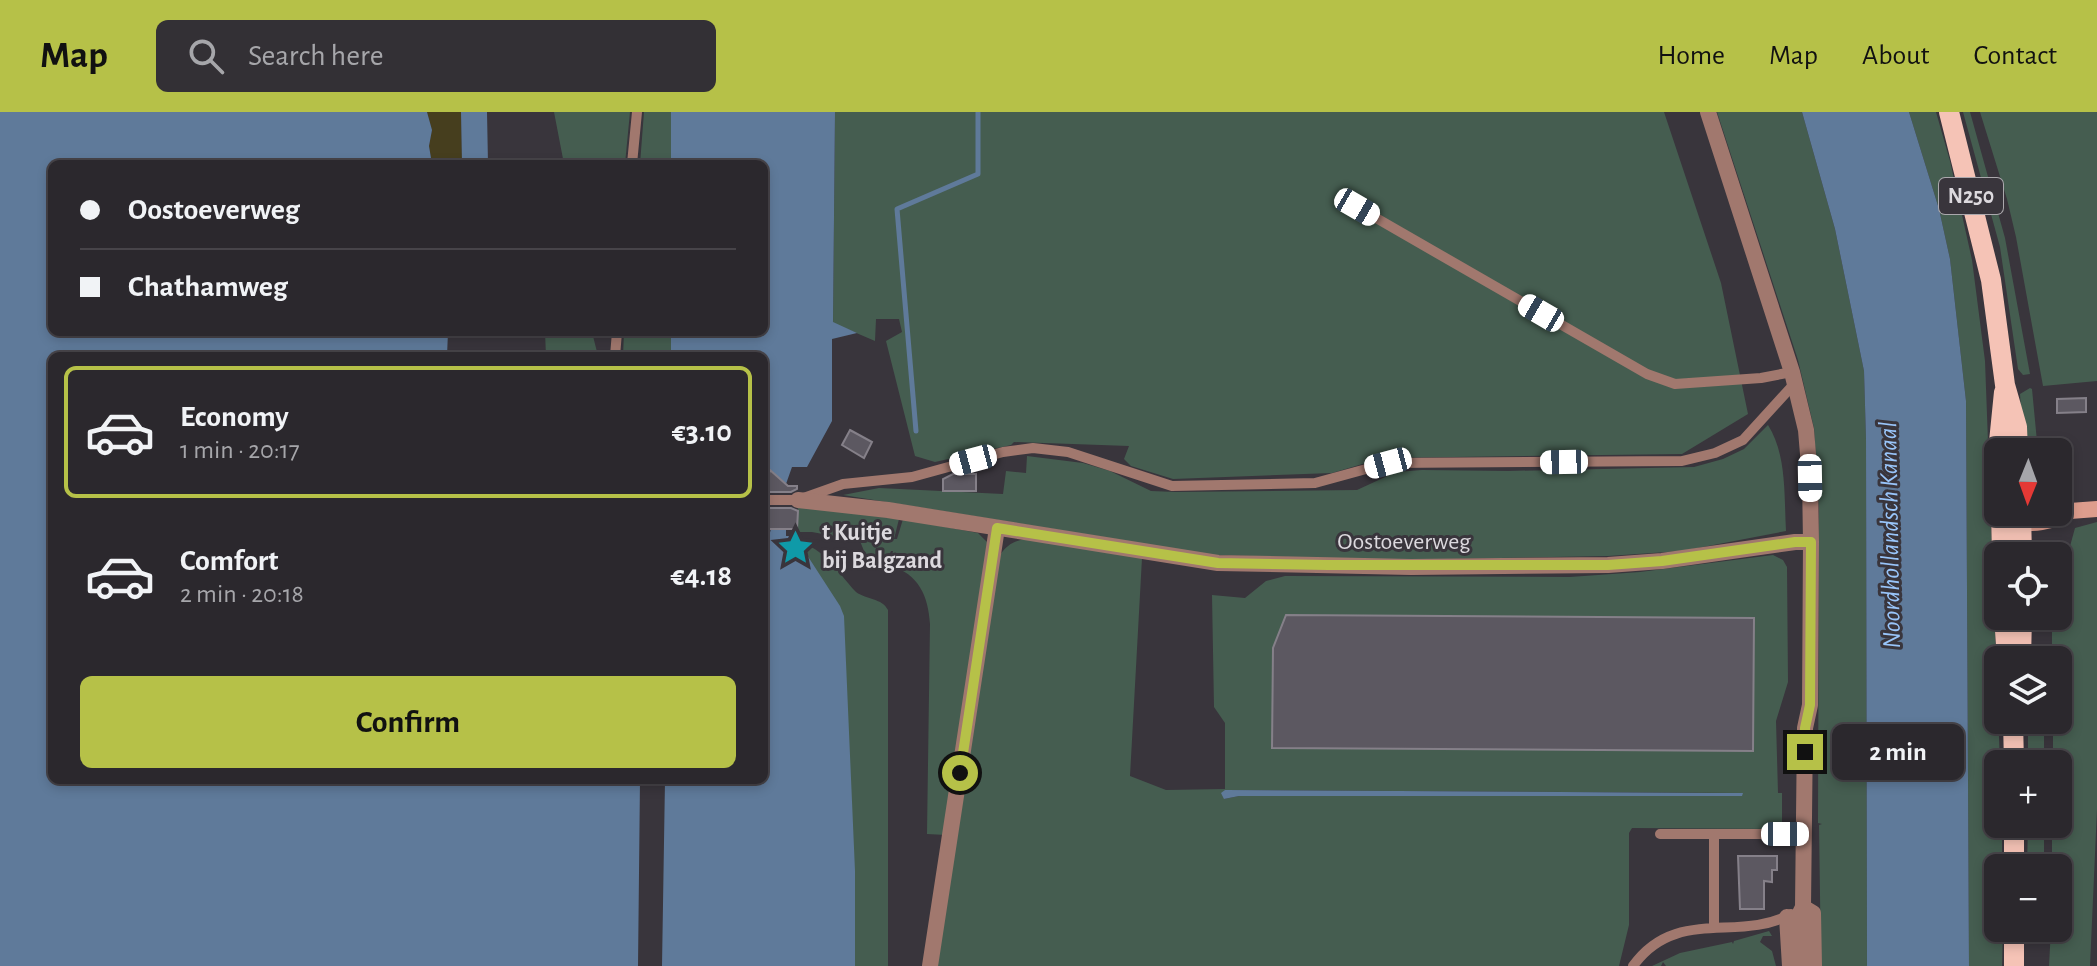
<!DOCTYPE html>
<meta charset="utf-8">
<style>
body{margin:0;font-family:"Alegreya Sans",sans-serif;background:#333035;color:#f1f3f6;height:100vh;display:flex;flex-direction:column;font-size:30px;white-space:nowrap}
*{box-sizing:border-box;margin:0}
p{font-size:26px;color:#a6a6aa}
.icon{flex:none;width:44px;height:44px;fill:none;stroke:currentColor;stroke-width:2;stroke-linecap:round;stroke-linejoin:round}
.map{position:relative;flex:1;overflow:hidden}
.panel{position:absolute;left:48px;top:240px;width:720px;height:432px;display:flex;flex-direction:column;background:#2b282d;border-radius:12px;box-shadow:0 4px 12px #0003,0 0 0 2px #474449}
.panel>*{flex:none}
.hud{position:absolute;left:48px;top:48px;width:720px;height:176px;border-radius:12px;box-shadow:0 4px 12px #0003,0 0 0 2px #474449;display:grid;align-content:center;height:176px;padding:0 32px;background:#2b282d}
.needle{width:52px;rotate:181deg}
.controls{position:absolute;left:1984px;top:326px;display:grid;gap:16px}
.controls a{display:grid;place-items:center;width:88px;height:88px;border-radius:12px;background:#2b282d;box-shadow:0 4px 12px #0003,0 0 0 2px #474449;font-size:40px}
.end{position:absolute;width:36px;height:36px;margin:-18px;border:10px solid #b6c148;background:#111;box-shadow:0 0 0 4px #111}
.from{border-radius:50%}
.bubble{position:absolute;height:56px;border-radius:12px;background:#2b282d;box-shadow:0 4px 12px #0003,0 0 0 2px #474449;font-size:26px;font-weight:600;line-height:56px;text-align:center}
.car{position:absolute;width:24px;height:48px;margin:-24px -12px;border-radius:10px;box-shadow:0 0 6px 2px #0007;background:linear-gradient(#fff 24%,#345 0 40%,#fff 0 76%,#345 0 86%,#fff 0)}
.hud b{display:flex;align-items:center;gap:28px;height:76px;font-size:30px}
.hud b+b{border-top:2px solid #474449}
.hud i{width:20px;height:20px;background:#f1f3f6}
ul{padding:14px 0 0;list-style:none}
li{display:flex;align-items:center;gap:24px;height:132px;margin:0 16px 12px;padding:0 16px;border:4px solid transparent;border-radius:12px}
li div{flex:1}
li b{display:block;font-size:30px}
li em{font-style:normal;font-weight:600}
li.on{border-color:#b6c148}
li>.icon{width:72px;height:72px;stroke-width:1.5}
.primary-button{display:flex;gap:16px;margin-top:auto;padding:16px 32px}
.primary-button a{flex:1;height:92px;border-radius:12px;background:#b6c148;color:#111;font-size:32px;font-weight:600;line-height:92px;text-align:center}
header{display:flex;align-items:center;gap:48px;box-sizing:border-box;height:112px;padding:0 40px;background:#b6c148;color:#111}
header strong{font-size:38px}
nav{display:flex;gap:44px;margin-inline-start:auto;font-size:28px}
.search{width:560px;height:72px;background:#333035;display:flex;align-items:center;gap:20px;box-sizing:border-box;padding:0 28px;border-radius:12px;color:#a6a6aa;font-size:30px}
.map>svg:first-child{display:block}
</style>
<header>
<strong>Map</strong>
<div class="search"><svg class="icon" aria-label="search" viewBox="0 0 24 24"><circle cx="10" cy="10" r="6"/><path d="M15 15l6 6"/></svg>Search here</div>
<nav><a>Home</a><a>Map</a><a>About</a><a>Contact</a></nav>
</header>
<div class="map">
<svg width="2097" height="854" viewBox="0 0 2097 854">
<rect width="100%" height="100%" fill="#39353c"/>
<path fill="#455d50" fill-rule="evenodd" d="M554 0H630L625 52H564Z
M644 0H671V52H640Z
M835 0H1664L1721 171 1748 302 1682 342 1383 346 1332 361 1173 367 1131 354 1124 347 1129 334 1014 330 1011 333 935 350 915 344 886 229 902 220 899 207H876L875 229 833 211Z
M1717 0H1802L1835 117 1864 259 1866 327 1867 854H1821L1819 713 1822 712 1818 711 1819 398 1814 316 1798 248Z
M1909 0H1936L1950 49 1972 148 1985 249 2000 652H1998V712H2002V756H1998V816H2003L2002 854H1969L1966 289 1950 147 1939 97Z
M1963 0H1970L2005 126 2030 262 2023 263 2018 257 2000 135Z
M1980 0H2097V269L2043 274 2016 125 2007 87Z
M545 220H592L598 244H546Z
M624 220H671V244H623Z
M2030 276 2032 277 2038 340H2024L2020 282Z
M1768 313C1787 343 1784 384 1786 419L1682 439 1608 444 1395 448 1214 443 843 383 879 376 1003 382 1006 359 1026 361 1027 344 1083 351 1110 359 1151 379 1176 380 1357 378 1396 360 1422 358 1508 359 1694 355 1723 347 1744 337Z
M798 394 899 407 894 427H897L903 407 978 421 988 431 946 723 927 722 930 512C928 483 919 463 890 453L893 439H891L885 452 866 444 860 429 812 420H797Z
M2097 410V697L2090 854H2049L2051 816H2058V756H2052V712H2058V652H2053V608H2058V548H2052V504H2058V453L2069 438 2075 416Z
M1026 427 1142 446 1130 664 1166 678 1225 677V611L1214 595 1212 483 1245 486 1266 469 1285 464 1570 465 1640 460 1773 443 1783 448 1787 455 1788 570 1776 609 1778 681H1782V717L1632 716 1629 721V813L1619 854H936L1000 443C1007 433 1013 429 1026 427ZM1225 678 1742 681V684H1239L1224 687Z
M791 430C821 430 837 460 856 480 867 488 882 486 888 498V854H776L808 443 798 442 797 436H794V441H792Z
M2028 608H2044V652H2028Z
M2028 712H2044V756H2027Z
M1769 819 1772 824H1763L1760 830 1772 839 1776 854H1666L1663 850 1661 854H1652L1680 841 1732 830 1733 832 1734 829Z"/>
<path fill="#463e1e" d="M427 0H461L462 52H432L429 34 432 18Z"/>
<path fill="#5f7a9a" d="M0 0H427L432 18 429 34 432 52H52V220H448L447 244H52V668H640L638 854H0Z
M461 0H487L488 52H462Z
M671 0H835L833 210 857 221 832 227V309L807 355H792L786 372H774L769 361 768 372H764V244H671V220H764V52H671Z
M1802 0H1909L1939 97 1950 147 1966 289 1969 854H1867L1866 327 1864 259 1835 117Z
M764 417H768L769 424 771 417H786V424H791L792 441 807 443 840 494 844 504 855 759V854H662L665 668H764Z
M1225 678 1710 681H1743L1742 684H1239L1224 687 1221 681Z"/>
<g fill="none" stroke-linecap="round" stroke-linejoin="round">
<path stroke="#5f7a9a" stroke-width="5" d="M916 319 897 97 978 62V0"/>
</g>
<path fill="#5c5861" stroke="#858089" stroke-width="2" d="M2086 286V300L2057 301V287Z
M850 318 872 330 864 346 842 333Z
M770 358 788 374H797V377L791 380H764Z
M953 362H976V379H943V367Z
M764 396H791L798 399 797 417H764Z
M1286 503 1754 506 1753 639 1272 636 1273 536Z
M1738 744H1777V758H1772V770L1764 769V797H1740Z"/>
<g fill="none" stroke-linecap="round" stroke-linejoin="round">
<path stroke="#a1786e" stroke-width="10" d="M632 52 637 0
M1357 95 1647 262 1675 272 1761 266 1792 260
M615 244 617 220
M764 388H798L843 372 912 365 1003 340 1033 336 1068 340 1172 374 1315 371 1388 351 1682 349 1715 341 1743 328 1795 271
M1660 722H1803
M1714 722V815
M1633 854C1676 794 1738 831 1791 802"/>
<path stroke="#a1786e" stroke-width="16" d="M1708 0 1792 260 1806 318 1810 366 1811 430 1810 593 1805 616 1803 795 1800 801 1802 854
M798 388 888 398 1218 451 1411 455 1608 453 1662 449 1795 430H1811
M1803 795 1813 801 1814 854
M1787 805 1790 854
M930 854 997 416"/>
<path stroke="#dd9d8d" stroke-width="16" d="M2063 396 2070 399 2097 397
M2011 407C2031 415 2053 410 2070 399"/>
<path stroke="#f5c3b6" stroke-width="20" d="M1949 0 1991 168 2005 273 2017 315 2018 340
M1998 340 2004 280
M2001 400 2002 444
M2021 400 2022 444
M2004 504 2007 548
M2021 548 2022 504
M2013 608 2014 652
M2014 712V756
M2014 854V816"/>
</g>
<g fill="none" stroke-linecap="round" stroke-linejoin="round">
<path stroke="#b6c148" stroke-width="10" d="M960 661 997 416 1218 451 1328 453H1608L1662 449 1795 430H1811L1810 593 1805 616V640"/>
</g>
<defs>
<symbol id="sight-bare" viewBox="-9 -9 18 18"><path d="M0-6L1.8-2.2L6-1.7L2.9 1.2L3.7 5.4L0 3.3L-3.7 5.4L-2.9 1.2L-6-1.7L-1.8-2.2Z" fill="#0f9aa8" stroke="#39353c" stroke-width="2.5" paint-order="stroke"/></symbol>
</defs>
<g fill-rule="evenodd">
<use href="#sight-bare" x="770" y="410" width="51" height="51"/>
</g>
<g text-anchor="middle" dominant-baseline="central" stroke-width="6" stroke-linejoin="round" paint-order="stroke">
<rect fill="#39353c" stroke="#aba8ad" stroke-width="2" x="1939" y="66" width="64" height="36" rx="6"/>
<g font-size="22" font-weight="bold" fill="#dcd9de">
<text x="1971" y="84">N250</text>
</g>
<g font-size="24" font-weight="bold" fill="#dcd9de" stroke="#39353c" text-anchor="start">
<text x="822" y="421">t Kuitje<tspan x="822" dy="28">bij Balgzand</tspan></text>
</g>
<g font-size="24" fill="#dcd9de" stroke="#39353c">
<text x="1404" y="430">Oostoeverweg</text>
</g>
<g font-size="26" font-style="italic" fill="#99c5fa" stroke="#39353c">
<text transform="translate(1890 423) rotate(-91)">Noordhollandsch Kanaal</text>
</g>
</g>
</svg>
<div class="controls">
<a><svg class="needle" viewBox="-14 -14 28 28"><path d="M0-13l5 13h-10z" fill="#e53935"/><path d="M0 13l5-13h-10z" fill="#a6a6aa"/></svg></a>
<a><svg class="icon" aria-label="locate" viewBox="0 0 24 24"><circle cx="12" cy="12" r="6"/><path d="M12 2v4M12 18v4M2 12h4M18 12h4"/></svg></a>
<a><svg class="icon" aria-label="layers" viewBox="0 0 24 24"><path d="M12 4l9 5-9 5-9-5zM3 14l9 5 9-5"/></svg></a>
<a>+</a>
<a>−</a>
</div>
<i class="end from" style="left:960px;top:661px"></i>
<i class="end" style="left:1805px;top:640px"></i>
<div class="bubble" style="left:1832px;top:612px;width:132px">2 min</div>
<i class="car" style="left:1357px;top:95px;rotate:120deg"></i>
<i class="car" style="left:1541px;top:201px;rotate:300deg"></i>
<i class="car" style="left:973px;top:348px;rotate:255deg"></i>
<i class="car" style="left:1564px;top:350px;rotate:269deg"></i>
<i class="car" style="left:1388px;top:351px;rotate:255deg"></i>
<i class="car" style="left:1810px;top:366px;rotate:179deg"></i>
<i class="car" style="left:1785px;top:722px;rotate:90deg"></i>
<div class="hud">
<b><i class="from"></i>Oostoeverweg</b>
<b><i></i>Chathamweg</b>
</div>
<section class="panel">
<ul>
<li class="on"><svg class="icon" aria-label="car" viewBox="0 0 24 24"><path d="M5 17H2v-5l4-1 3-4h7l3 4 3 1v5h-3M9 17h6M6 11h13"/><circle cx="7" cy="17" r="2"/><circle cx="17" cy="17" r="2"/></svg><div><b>Economy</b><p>1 min · 20:17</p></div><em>€3.10</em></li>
<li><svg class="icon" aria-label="car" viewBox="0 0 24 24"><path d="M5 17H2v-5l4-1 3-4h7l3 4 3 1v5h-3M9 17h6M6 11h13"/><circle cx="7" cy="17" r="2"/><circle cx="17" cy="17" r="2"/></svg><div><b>Comfort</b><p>2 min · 20:18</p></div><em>€4.18</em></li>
</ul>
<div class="primary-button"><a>Confirm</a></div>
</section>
</div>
